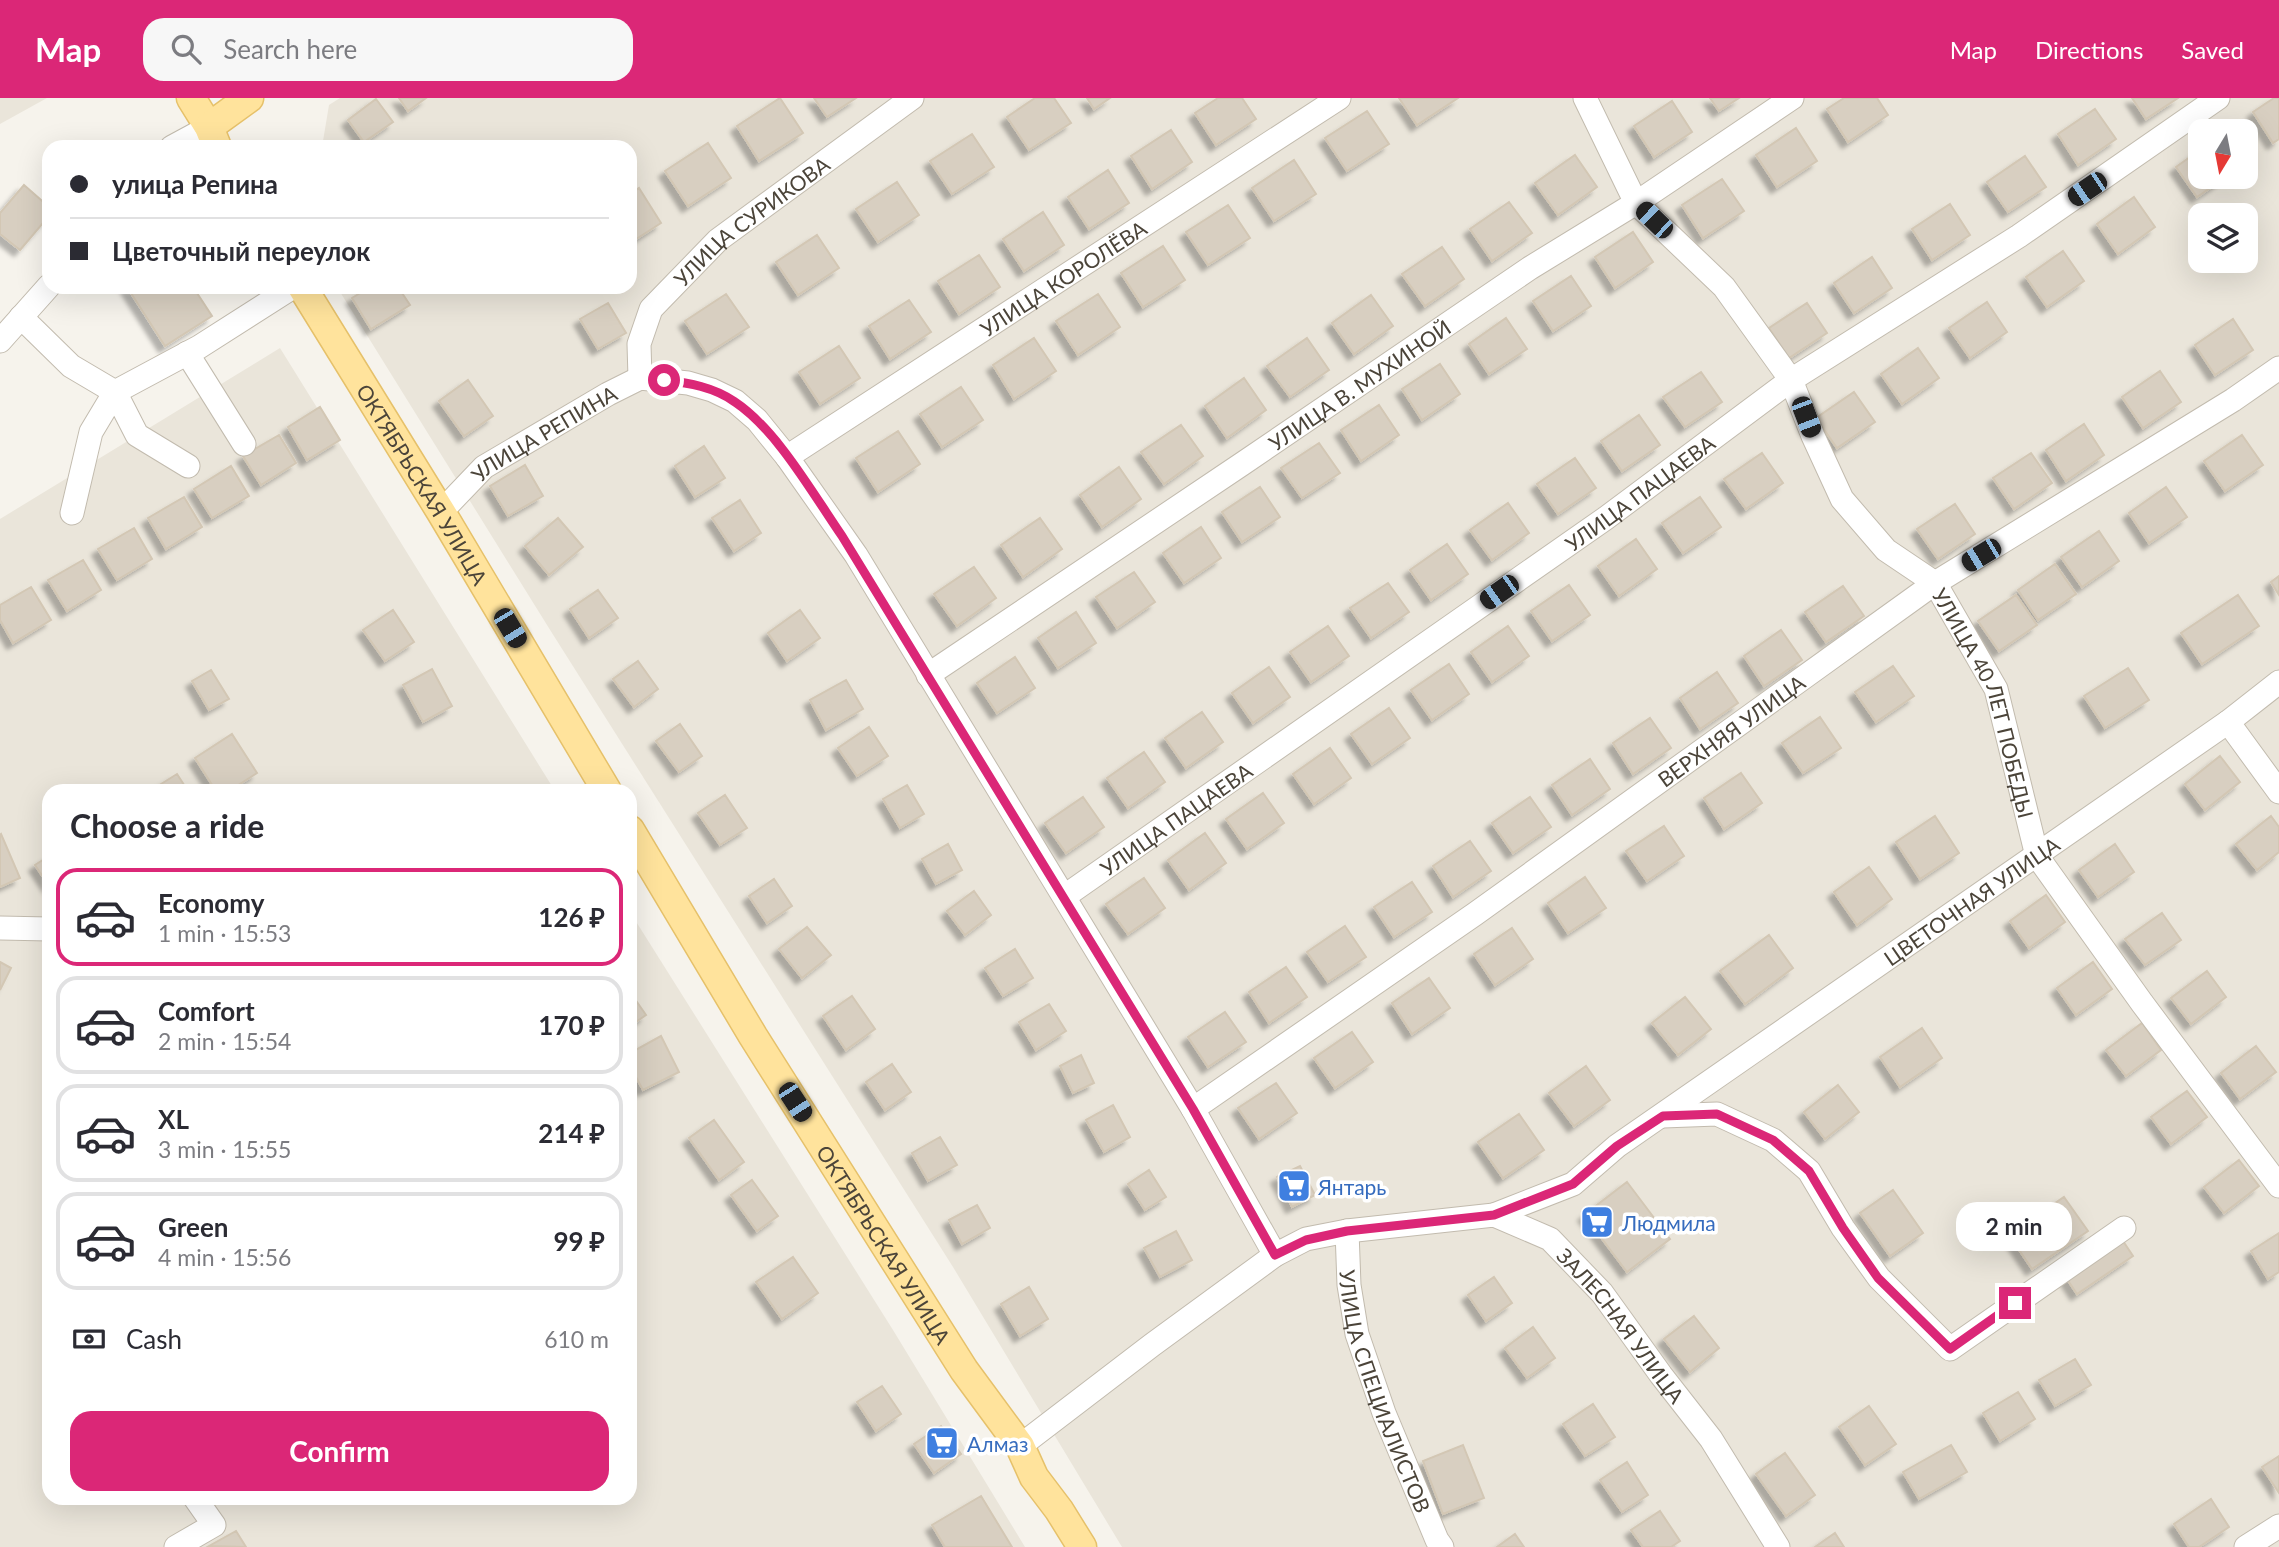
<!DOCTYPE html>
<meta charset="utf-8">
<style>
body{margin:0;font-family:Lato,sans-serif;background:#f7f7f7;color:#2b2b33;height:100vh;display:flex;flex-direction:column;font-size:26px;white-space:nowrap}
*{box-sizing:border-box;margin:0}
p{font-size:23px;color:#7c7c81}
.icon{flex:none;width:38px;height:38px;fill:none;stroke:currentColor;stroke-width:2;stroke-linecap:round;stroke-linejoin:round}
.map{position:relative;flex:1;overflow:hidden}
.panel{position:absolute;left:42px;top:686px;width:595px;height:721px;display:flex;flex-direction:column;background:#fff;border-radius:21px;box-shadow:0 7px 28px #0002}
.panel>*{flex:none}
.hud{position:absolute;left:42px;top:42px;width:595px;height:154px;border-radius:21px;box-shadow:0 7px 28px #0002;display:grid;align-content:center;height:154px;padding:0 28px;background:#fff}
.needle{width:46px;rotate:190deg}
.controls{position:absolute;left:2188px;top:21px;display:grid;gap:14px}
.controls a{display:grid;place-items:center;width:70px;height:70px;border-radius:14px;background:#fff;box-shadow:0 7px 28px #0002;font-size:35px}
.end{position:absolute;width:32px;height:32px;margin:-16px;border:9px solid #db2777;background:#fff;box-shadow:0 0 0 4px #fff}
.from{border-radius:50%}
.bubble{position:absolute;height:49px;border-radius:21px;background:#fff;box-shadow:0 7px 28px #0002;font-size:23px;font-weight:700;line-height:49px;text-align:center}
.car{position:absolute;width:21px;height:42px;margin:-21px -10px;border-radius:9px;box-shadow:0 0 5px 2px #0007;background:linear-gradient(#222 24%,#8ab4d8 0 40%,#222 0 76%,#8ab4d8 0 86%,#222 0)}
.hud b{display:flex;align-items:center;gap:24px;height:66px;font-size:26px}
.hud b+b{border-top:2px solid #e1e1e2}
.hud i{width:18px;height:18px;background:#2b2b33}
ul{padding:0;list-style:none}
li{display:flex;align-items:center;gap:21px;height:98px;margin:0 14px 10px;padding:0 14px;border:4px solid #e1e1e2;border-radius:21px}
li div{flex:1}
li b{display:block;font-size:26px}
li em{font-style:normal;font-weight:700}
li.current{border-color:#db2777}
li>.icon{width:63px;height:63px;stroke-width:1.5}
h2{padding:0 28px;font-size:32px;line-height:84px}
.pay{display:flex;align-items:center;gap:18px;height:77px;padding:0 28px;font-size:26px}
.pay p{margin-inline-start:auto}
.primary-button{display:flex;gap:14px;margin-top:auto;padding:14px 28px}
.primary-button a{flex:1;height:80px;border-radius:21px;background:#db2777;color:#fff;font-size:28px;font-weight:700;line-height:80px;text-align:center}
header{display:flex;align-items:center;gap:42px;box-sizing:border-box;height:98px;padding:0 35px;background:#db2777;color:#fff}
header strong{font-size:33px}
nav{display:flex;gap:38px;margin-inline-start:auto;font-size:24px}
.search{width:490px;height:63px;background:#f7f7f7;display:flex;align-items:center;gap:18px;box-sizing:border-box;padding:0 24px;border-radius:21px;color:#7c7c81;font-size:26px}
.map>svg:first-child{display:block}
</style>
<header>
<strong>Map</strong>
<div class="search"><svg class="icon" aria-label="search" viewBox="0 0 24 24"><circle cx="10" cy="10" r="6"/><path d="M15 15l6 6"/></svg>Search here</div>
<nav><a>Map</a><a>Directions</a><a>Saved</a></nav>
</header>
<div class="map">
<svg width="2279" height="1449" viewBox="0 0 2279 1449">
<defs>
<filter id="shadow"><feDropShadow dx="-6" dy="6" stdDeviation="2" flood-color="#0004"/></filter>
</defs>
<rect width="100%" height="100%" fill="#f6f3ec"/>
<path fill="#eae5da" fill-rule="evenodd" d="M0 0H47L0 26Z
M340 0H2279V1449H1122L953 1169 552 535 337 189H630V49H322L329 7ZM2200 33H2245V79H2200ZM2200 117H2245V163H2200Z
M280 250 555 693H49V1400H630V814L893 1232 1025 1449H0V421Z"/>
<path fill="#d8cfc1" stroke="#d3c7b4" stroke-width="2" filter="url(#shadow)" d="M399 0H426L408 13Z
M780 0 803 35 759 63 737 28Z
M814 0H856L827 19Z
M1035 0H1054L1071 25 1029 52 1007 19Z
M1087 0H1110L1094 11Z
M1218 0H1242L1256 21 1216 47 1195 15Z
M1399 0H1458L1417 27Z
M1710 0H1739L1719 13Z
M1844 0H1877L1888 17 1848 44 1827 11Z
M2132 0H2178L2146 21Z
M2274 0H2279V41L2273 45 2253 14Z
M376 1 393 24 364 44 348 22Z
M1672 3 1692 34 1654 59 1634 28Z
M2095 11 2116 41 2078 67 2058 36Z
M1367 13 1389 46 1347 73 1325 40Z
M1796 30 1817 63 1777 89 1756 57Z
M1171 32 1192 64 1152 91 1131 58Z
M972 36 994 69 952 96 930 63Z
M708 45 731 80 688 108 665 73Z
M2200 52V79H2226L2197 99 2176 69Z
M1575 57 1597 89 1558 117 1535 85Z
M2025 58 2046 89 2008 114 1987 84Z
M1294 62 1316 96 1274 123 1252 90Z
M1108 72 1129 105 1089 131 1068 99Z
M1722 81 1744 113 1703 140 1682 107Z
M897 84 919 117 878 144 856 111Z
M24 87 49 109V118L20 152 0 136V115Z
M639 90 661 125 630 145V96Z
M2134 99 2155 129 2118 156 2097 126Z
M1509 104 1532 135 1492 163 1470 131Z
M1950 106 1970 137 1932 162 1912 131Z
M1228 107 1250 140 1208 167 1186 134Z
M1043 114 1064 147 1024 173 1003 141Z
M1633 134 1653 164 1615 190 1595 159Z
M817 137 839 170 798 197 776 164Z
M1163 148 1185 182 1143 209 1121 175Z
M1442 149 1464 181 1425 208 1402 176Z
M2063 153 2084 183 2047 209 2026 179Z
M979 157 1000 189 959 216 938 183Z
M1872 159 1892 190 1854 215 1834 185Z
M1571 178 1591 208 1553 233 1533 203Z
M127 189H193L212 218 165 248Z
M370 189H398L410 207 371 231 352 200Z
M726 196 749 229 707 256 685 223Z
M1098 196 1120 229 1078 257 1056 223Z
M1371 197 1393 228 1354 256 1332 225Z
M909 202 931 234 890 261 869 228Z
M1987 204 2007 234 1970 260 1949 230Z
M608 205 626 235 598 251 580 221Z
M1807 205 1827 235 1789 260 1769 230Z
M1506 220 1527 251 1489 276 1469 246Z
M2233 221 2253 252 2215 277 2195 247Z
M1034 240 1056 273 1014 301 993 267Z
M1307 240 1329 272 1290 299 1267 268Z
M839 248 860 280 820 306 799 274Z
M1918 250 1939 280 1902 306 1881 276Z
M1440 266 1460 296 1422 322 1402 291Z
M2160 273 2181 304 2143 330 2122 299Z
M1701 274 1722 304 1685 329 1663 299Z
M1244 280 1266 312 1227 340 1205 308Z
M468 282 493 318 464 338 439 303Z
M961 289 983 322 942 349 920 316Z
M1854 294 1875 324 1837 350 1816 320Z
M1379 307 1399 337 1361 363 1341 332Z
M320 309 340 342 307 362 288 329Z
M1639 317 1660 347 1622 373 1601 343Z
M2084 326 2104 357 2066 383 2046 352Z
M1181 327 1203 358 1164 386 1141 354Z
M898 333 920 366 878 394 856 360Z
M279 337 296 365 261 387 243 358Z
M2242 337 2263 367 2225 393 2204 363Z
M1319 345 1340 375 1302 400 1281 370Z
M704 348 725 380 695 399 675 368Z
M1762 355 1783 385 1746 411 1724 381Z
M2031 355 2052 385 2014 411 1993 380Z
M1575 360 1596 390 1558 416 1537 386Z
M525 367 543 398 508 418 490 388Z
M231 368 249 398 212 420 194 391Z
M1119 369 1141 401 1102 429 1080 397Z
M1260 389 1280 419 1242 444 1222 414Z
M2166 389 2187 419 2149 445 2129 415Z
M184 399 202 429 166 451 148 420Z
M1700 399 1721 429 1683 455 1662 425Z
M740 402 761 435 734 453 712 420Z
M1508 405 1529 435 1492 462 1470 432Z
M1955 406 1975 436 1938 461 1917 431Z
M558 420 583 449 549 477 525 448Z
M1040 420 1062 451 1023 479 1001 447Z
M1201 429 1221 460 1184 485 1163 455Z
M134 430 152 461 117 482 98 451Z
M2099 433 2119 463 2082 489 2061 459Z
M1636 441 1657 471 1619 498 1598 468Z
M1447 446 1468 476 1431 502 1410 472Z
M83 462 101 492 67 513 48 482Z
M2055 466 2076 496 2038 522 2018 492Z
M974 469 996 500 957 528 934 496Z
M1134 474 1155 504 1117 530 1096 499Z
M2279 478V497L2271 484Z
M1388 485 1409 514 1371 540 1350 510Z
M1569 487 1590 517 1552 543 1531 513Z
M1843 488 1864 518 1826 544 1805 514Z
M31 489 51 522 13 545 0 522V507Z
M598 492 618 520 589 540 570 511Z
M2016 497 2037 527 1999 553 1978 523Z
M2238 497 2259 528 2202 566 2181 535Z
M393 512 414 544 385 563 363 532Z
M800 512 820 540 787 563 768 535Z
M1076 514 1096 545 1058 570 1038 540Z
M1328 528 1349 558 1311 584 1290 554Z
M1508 528 1529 558 1492 584 1471 554Z
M1781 532 1802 562 1764 588 1744 558Z
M1015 559 1035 590 997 615 977 585Z
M638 563 658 591 634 609 613 581Z
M1449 566 1469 596 1432 622 1411 592Z
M1893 568 1914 598 1876 624 1855 594Z
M1269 569 1290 599 1253 625 1232 595Z
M2128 570 2149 602 2105 630 2084 598Z
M432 571 452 608 423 624 403 587Z
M211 572 229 601 209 612 192 583Z
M1717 574 1738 605 1700 631 1680 600Z
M846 582 863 611 826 632 810 602Z
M1389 610 1410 640 1372 666 1351 636Z
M1202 614 1223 644 1186 670 1165 640Z
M1820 619 1841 650 1803 675 1782 645Z
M1650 620 1671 650 1633 676 1613 645Z
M680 626 702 658 679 674 656 643Z
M869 629 888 658 857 678 838 650Z
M232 636 257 675 229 693H216L195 660Z
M1330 650 1351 680 1314 706 1293 676Z
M1144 654 1165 684 1128 710 1107 680Z
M2220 658 2240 684 2205 712 2185 686Z
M1590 661 1610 691 1572 717 1552 687Z
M1741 675 1762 705 1724 731 1704 700Z
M177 676 188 693H150Z
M907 687 924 716 900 730 883 701Z
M1263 695 1284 725 1247 751 1226 721Z
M725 697 747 730 720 747 698 715Z
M1083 699 1104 729 1066 755 1045 725Z
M1530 699 1551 729 1513 755 1492 725Z
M1935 718 1959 755 1920 781 1896 744Z
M2271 718 2279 729V754L2257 772 2236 746Z
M1664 728 1684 758 1647 783 1626 753Z
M1205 735 1226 765 1189 792 1168 762Z
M1 736 20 780 0 789V737Z
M1470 743 1491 773 1453 799 1433 768Z
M948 746 962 772 936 786 922 761Z
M2115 746 2134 774 2098 799 2079 772Z
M49 758V788L35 767Z
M1869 769 1892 801 1857 827 1834 794Z
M1585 779 1606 810 1568 835 1548 805Z
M1144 780 1165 810 1128 836 1106 806Z
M774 781 792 808 767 825 749 798Z
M1412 784 1432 814 1394 839 1374 809Z
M974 793 991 817 965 837 947 813Z
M2046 797 2065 824 2029 850 2010 823Z
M2162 815 2181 842 2145 867 2125 841Z
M1345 828 1366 859 1328 884 1307 854Z
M807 829 831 857 802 880 779 851Z
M1512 830 1533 861 1495 887 1474 856Z
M1769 837 1793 870 1745 906 1720 873Z
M1015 851 1033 880 1003 898 985 870Z
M0 864 11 870 0 892Z
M2093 864 2112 891 2076 917 2057 890Z
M1286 869 1307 899 1269 925 1249 894Z
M2207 873 2226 899 2191 926 2171 900Z
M1429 880 1450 910 1412 936 1392 905Z
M630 894 646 917 630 928Z
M852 898 875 931 846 952 823 918Z
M1685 899 1711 931 1678 957 1652 925Z
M1049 906 1066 933 1036 952 1019 924Z
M1225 914 1246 944 1208 969 1188 939Z
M2142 925 2161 952 2126 978 2106 952Z
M1922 930 1942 960 1900 989 1880 959Z
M1352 934 1373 964 1335 990 1314 960Z
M661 938 679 974 643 992 630 968V955Z
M2256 948 2276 974 2240 1001 2221 975Z
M1081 957 1094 985 1073 995 1060 968Z
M892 966 911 994 885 1012 866 984Z
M1586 968 1610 1002 1574 1028 1549 995Z
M1276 985 1297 1015 1259 1041 1238 1010Z
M1838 987 1859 1014 1825 1041 1804 1014Z
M2187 993 2207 1019 2171 1046 2151 1019Z
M1113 1007 1130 1039 1104 1054 1086 1022Z
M1519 1016 1544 1052 1503 1080 1478 1044Z
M714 1022 744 1064 719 1082 689 1040Z
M940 1039 957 1067 928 1083 912 1055Z
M2239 1062 2259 1088 2224 1115 2204 1089Z
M1300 1068 1315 1097 1292 1109 1277 1079Z
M1149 1072 1166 1099 1145 1112 1128 1086Z
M752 1082 778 1118 757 1133 731 1097Z
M1627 1084 1670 1141 1627 1174 1584 1117Z
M1893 1092 1923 1135 1890 1158 1860 1115Z
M2064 1099 2088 1133 2032 1171 2009 1137Z
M977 1107 990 1130 962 1146 949 1122Z
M1176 1133 1192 1162 1160 1179 1144 1150Z
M2279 1135V1174L2268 1181 2251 1153Z
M2121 1140 2133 1158 2077 1196 2065 1178Z
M793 1159 818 1195 782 1221 756 1184Z
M1494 1179 1512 1205 1486 1223 1468 1197Z
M1029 1189 1048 1221 1020 1238 1001 1206Z
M1694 1218 1719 1250 1690 1274 1664 1241Z
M1533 1229 1555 1260 1527 1280 1505 1250Z
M2075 1261 2091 1287 2055 1308 2039 1282Z
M882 1288 901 1316 876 1333 857 1304Z
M2018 1294 2035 1321 2000 1343 1983 1315Z
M1593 1306 1615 1339 1585 1358 1563 1326Z
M1869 1308 1896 1346 1865 1367 1839 1329Z
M941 1328 961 1356 934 1375 914 1346Z
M1463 1347 1484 1400 1443 1416 1423 1363Z
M1951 1347 1967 1374 1919 1401 1903 1374Z
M1785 1355 1815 1397 1786 1418 1756 1376Z
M2279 1358V1395L2262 1369Z
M1627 1364 1648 1397 1622 1414 1600 1382Z
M981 1398 1012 1449H945L932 1427Z
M2211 1401 2229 1429 2199 1449H2189L2174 1426Z
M1660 1413 1680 1443 1671 1449H1643L1631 1432Z
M236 1433 246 1449 209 1448Z
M1835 1435 1844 1449H1815Z
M1515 1436 1524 1449H1497Z"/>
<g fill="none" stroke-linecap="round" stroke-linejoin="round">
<defs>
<g id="minor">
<path id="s1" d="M1585 0 1636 105 1724 189 1791 282 1813 338 1842 401 1886 452 1935 485 1996 591 2037 758 2142 905 2279 1088"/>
<path d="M172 49 209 29"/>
<path d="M21 219 71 268 115 294 199 249 293 189"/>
<path d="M0 243 49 188"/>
<path d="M187 255 244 346"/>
<path id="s2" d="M640 280 639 246 651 211 718 142 912 0"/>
<path id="s3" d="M787 359 1339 0"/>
<path id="s4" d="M441 414 484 369 608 296 640 280 688 285 712 292 735 303 757 322 787 359 856 457 1193 1011 1275 1157"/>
<path d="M72 415 91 334 115 294 137 337 188 368"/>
<path id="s5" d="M928 577 1242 366 1530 170 1636 105 1792 0"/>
<path d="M2228 624 2279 694"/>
<path id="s6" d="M1065 798 1606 420 1791 282 2019 138 2218 0"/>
<path d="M0 830 49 831"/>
<path id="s7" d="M1193 1011 1475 816 1935 485 2233 302 2279 270"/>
<path d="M1663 1018 1717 1016 1773 1042 1809 1073 1843 1130 1879 1180 1950 1251 2124 1130"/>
<path id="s8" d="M1494 1117 1573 1086 1617 1048 2228 624 2279 584"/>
<path id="s9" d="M1347 1133 1349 1187 1357 1236 1384 1315 1437 1442 1442 1449"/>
<path id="s10" d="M1020 1348 1152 1247 1275 1157 1306 1141 1347 1133 1494 1117 1550 1141 1602 1195 1661 1277 1711 1341 1778 1449"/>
<path d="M176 1449 214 1427 195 1400"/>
<path d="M2246 1449 2279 1428"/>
</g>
<g id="major">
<path d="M191 0 209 29 217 49"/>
<path d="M209 29 249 0"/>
<path id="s11" d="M302 189 441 414 607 693"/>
<path id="s12" d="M630 732 753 938 964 1272 1020 1348 1034 1379 1059 1412 1082 1449"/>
</g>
</defs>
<use href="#minor" stroke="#c2bbae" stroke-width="25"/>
<use href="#major" stroke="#e6c16a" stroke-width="31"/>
<use href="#minor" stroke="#fff" stroke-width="23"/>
<use href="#major" stroke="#ffe39c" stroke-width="28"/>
</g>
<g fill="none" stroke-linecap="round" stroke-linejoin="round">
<path stroke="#db2777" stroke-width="9" d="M664 282C689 285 714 289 735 304 777 332 813 396 842 438L1193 1011 1275 1157 1306 1142 1347 1133 1494 1117 1573 1086 1617 1048 1663 1018 1717 1016 1773 1042 1809 1073 1843 1130 1878 1180 1950 1251 2015 1205"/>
</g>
<defs>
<symbol id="supermarket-square" viewBox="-11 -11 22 22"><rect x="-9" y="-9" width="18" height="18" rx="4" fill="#3f7fe0" stroke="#fff"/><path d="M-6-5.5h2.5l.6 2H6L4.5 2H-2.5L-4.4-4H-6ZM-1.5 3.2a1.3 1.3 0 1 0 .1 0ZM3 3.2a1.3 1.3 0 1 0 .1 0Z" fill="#fff"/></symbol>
</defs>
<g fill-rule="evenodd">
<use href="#supermarket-square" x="1275" y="1069" width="38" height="38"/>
<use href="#supermarket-square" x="1578" y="1105" width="38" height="38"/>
<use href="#supermarket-square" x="923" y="1326" width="38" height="38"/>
</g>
<g text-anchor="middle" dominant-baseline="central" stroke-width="7" stroke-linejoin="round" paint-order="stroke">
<g font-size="21" fill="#4b4439" stroke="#fff">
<text stroke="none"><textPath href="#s2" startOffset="205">УЛИЦА СУРИКОВА</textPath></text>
<text stroke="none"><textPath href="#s3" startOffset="329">УЛИЦА КОРОЛЁВА</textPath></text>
<text stroke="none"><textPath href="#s5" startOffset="520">УЛИЦА В. МУХИНОЙ</textPath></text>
<text stroke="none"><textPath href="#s4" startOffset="131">УЛИЦА РЕПИНА</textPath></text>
<text stroke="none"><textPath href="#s11" startOffset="231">ОКТЯБРЬСКАЯ УЛИЦА</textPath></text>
<text stroke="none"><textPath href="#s6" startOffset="702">УЛИЦА ПАЦАЕВА</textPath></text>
<text stroke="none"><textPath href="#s1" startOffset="740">УЛИЦА 40 ЛЕТ ПОБЕДЫ</textPath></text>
<text stroke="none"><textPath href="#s7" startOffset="658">ВЕРХНЯЯ УЛИЦА</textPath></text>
<text stroke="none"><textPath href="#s6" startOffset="135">УЛИЦА ПАЦАЕВА</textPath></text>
<text stroke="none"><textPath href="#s8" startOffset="574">ЦВЕТОЧНАЯ УЛИЦА</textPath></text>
<text stroke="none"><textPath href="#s12" startOffset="486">ОКТЯБРЬСКАЯ УЛИЦА</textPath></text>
<text stroke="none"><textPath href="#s10" startOffset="716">ЗАЛЕСНАЯ УЛИЦА</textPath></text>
<text stroke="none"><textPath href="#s9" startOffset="166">УЛИЦА СПЕЦИАЛИСТОВ</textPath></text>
</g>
<g font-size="21" fill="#366cbe" stroke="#fff" text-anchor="start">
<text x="1318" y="1088">Янтарь</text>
<text x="1622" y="1124">Людмила</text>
<text x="967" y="1345">Алмаз</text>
</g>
</g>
</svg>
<div class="controls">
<a><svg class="needle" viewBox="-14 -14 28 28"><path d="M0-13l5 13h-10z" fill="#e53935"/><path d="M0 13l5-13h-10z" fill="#7c7c81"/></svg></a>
<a><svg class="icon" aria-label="layers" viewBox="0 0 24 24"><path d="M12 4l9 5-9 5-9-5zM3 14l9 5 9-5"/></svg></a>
</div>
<i class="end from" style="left:664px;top:282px"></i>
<i class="end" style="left:2015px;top:1205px"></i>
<div class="bubble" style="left:1956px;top:1104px;width:116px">2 min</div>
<i class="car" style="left:2087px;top:91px;rotate:236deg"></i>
<i class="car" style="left:1654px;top:122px;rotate:314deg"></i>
<i class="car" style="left:1806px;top:319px;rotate:159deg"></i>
<i class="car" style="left:1981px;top:457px;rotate:239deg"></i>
<i class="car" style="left:1499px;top:494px;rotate:235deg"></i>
<i class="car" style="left:510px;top:530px;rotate:149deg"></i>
<i class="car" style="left:795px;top:1004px;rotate:147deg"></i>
<div class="hud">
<b><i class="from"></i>улица Репина</b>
<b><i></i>Цветочный переулок</b>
</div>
<section class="panel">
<h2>Choose a ride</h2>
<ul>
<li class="current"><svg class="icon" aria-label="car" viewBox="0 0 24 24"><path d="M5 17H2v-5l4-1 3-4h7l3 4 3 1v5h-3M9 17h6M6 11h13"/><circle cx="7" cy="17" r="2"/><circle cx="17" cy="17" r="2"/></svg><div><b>Economy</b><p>1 min · 15:53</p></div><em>126 ₽</em></li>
<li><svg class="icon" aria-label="car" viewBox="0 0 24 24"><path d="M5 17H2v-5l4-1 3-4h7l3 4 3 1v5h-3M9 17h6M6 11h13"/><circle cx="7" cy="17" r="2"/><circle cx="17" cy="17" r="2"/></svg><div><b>Comfort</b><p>2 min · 15:54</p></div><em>170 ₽</em></li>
<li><svg class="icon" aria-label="car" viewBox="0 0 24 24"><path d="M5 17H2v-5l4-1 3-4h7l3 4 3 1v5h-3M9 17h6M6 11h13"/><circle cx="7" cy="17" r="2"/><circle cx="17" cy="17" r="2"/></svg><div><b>XL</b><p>3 min · 15:55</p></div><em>214 ₽</em></li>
<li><svg class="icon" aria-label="car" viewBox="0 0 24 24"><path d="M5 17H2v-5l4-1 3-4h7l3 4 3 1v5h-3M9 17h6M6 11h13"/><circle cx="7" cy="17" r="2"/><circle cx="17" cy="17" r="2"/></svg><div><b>Green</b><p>4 min · 15:56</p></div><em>99 ₽</em></li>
</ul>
<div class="pay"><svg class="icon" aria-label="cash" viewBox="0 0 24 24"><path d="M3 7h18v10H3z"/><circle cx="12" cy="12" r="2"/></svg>Cash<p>610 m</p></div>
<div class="primary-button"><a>Confirm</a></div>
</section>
</div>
